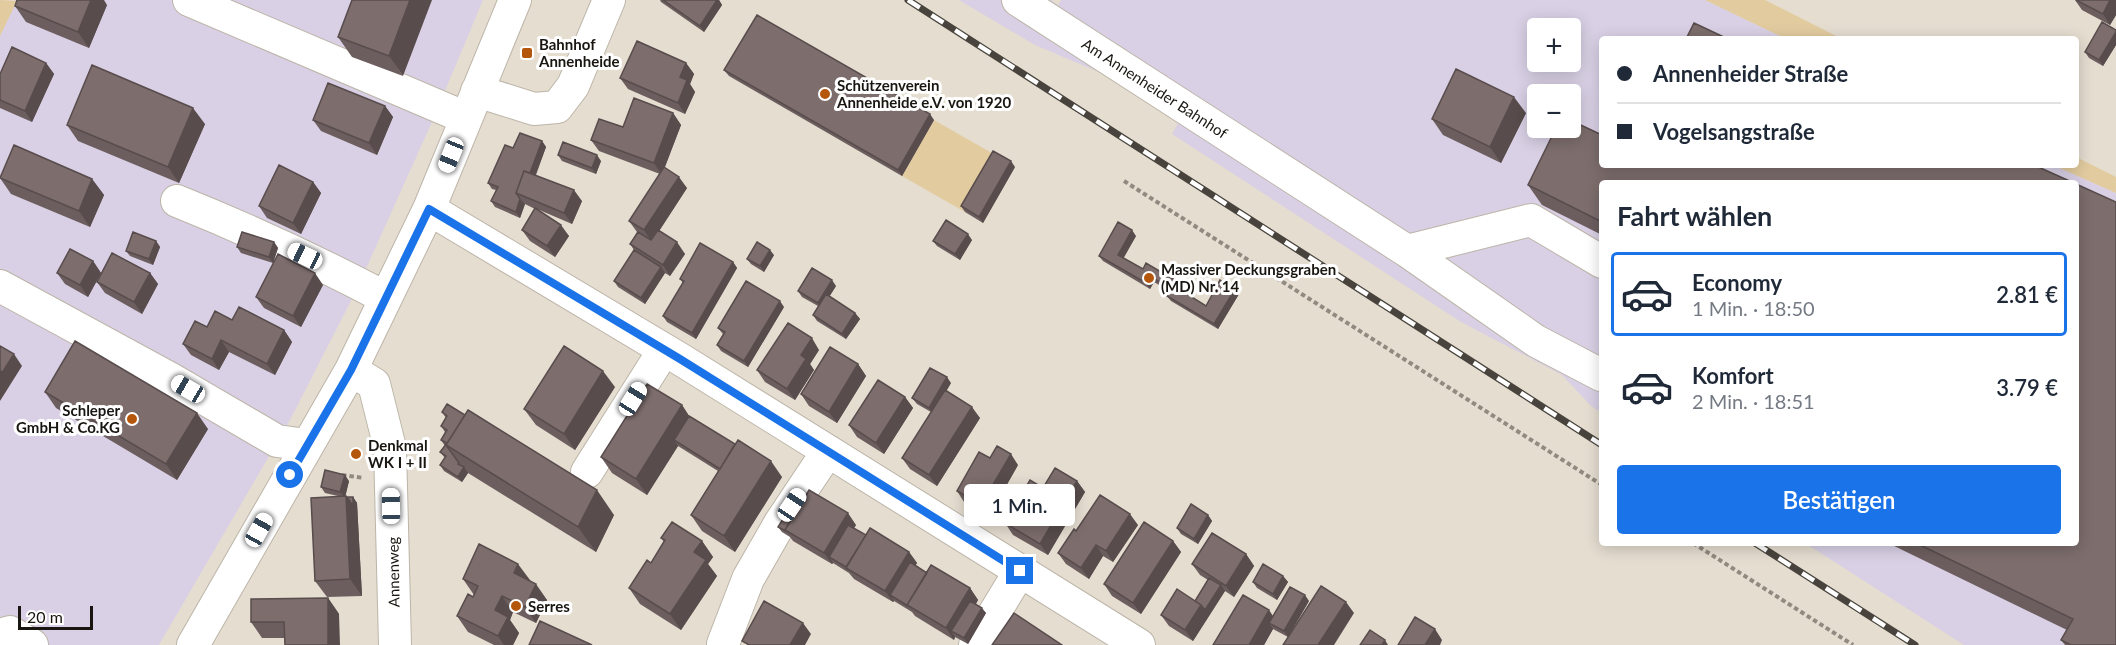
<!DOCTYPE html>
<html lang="de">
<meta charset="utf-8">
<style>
body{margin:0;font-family:Lato,sans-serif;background:#f6f6f7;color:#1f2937;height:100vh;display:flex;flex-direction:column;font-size:22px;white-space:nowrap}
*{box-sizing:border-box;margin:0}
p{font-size:20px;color:#747a83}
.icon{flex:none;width:33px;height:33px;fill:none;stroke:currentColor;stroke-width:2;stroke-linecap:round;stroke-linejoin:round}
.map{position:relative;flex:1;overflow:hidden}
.drawer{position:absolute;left:1599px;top:180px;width:480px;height:366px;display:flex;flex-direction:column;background:#fff;border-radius:6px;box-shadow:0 3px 15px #0003}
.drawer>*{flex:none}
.banner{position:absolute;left:1599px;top:36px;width:480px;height:132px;border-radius:6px;box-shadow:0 3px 15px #0003;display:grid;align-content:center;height:132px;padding:0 18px;background:#fff}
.fabs{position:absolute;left:1527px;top:18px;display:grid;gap:12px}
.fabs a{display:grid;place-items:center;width:54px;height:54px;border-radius:6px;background:#fff;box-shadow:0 3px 15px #0003;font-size:30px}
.scale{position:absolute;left:18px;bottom:15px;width:75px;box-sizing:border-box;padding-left:6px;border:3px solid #191611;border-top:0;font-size:16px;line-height:21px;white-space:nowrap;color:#191611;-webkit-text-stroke:4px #fff;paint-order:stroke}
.end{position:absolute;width:27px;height:27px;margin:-14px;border:8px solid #1a73e8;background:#fff;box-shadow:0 0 0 3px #fff}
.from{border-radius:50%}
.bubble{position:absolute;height:42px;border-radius:6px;background:#fff;box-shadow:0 3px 15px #0003;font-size:20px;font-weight:600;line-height:42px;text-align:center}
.car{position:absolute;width:18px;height:36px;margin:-18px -9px;border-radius:8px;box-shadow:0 0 4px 2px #0007;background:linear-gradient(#fff 24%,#345 0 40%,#fff 0 76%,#345 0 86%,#fff 0)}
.banner b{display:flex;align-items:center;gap:21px;height:57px;font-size:22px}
.banner b+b{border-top:2px solid #e0e1e3}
.banner i{width:15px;height:15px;background:#1f2937}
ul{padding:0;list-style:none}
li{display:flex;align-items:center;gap:18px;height:84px;margin:0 12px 9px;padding:0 6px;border:3px solid transparent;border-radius:6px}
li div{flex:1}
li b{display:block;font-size:22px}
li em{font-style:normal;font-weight:600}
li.on{border-color:#1a73e8}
li>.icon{width:54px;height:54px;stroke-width:1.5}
h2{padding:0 18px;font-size:27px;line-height:72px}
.action{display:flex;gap:12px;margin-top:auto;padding:12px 18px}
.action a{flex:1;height:69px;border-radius:6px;background:#1a73e8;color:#fff;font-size:24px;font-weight:600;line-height:69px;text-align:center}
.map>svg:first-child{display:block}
</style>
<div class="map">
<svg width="2116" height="645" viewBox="0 0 2116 645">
<rect width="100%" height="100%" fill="#e5ddd0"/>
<path fill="#d9d0e5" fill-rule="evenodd" d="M15 0H483L432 122 355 293 289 422 159 645H0V36Z
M959 0H1051L1058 5 1061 0H1705L1786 39H1602V165H2053L2116 193V645H1964L1805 543H2076V183H1602V413L1591 406 1562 375 1461 322 1172 134 1180 120 1113 78 1035 45ZM1538 28H1570V62H1538ZM1538 94H1570V128H1538Z"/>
<path fill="#e2cb9f" d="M0 0 17 1 0 36Z
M1705 0H1765L1842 39H1786Z
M934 120 997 156 965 212 902 176Z
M2076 157 2116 177V193L2053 165H2076Z"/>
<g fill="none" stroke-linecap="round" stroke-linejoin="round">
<defs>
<path id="minor" d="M189 0 466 118
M1018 0 1407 251 1536 341 1601 375 1602 372
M477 91 534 109 557 107 573 86 609 0
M177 201C249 230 318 262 386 298
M429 209 680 359 1139 645
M1407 251 1531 220 1602 262
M0 286 171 379 277 441 307 445
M351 370 374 384 390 448 395 645
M587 472 664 350
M0 635 10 632 32 645
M723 644 748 579 780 523 828 451
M193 645 351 370 429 209 515 0
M975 645 1020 571"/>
</defs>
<use href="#minor" stroke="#bcb5a8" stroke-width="34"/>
<path stroke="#908a80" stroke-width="4" stroke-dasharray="4.5 3" stroke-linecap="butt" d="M1124 181 1602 485
M342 475 364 478
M1693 543 1853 645"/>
<use href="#minor" stroke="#fff" stroke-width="32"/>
<defs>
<path id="rail" d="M908 0 1602 445
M1755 543 1915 645"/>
</defs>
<use href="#rail" stroke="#48443d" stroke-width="7"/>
<use href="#rail" stroke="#fff" stroke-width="4.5" stroke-dasharray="14" stroke-linecap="butt"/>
</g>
<path fill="#6c5e5e" d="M352 0 403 76 352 57 338 37Z
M660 0H719L722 5 704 32 661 2Z
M2075 0H2116V15L2110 25 2082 10Z
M107 5 89 48 26 22 15 6Z
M2116 30V45L2103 66 2089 58 2085 52Z
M46 63 54 74 32 122 0 108V74Z
M686 63 694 74 690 84 695 92 685 114 628 89 620 78Z
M724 70 934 120 902 176 729 76Z
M385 106 393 117 377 155 321 131 313 120Z
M673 113 681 125 664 168 687 188 659 231 685 254 670 276 665 273 645 304 618 287 614 281 634 250 630 244 637 232 629 221 660 174 599 151 591 140Z
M1526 113 1501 163 1443 135 1432 119Z
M205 124 179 183 78 141 67 125Z
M542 141 546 147 536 175 582 201 572 224 537 209 569 236 555 257 530 241 522 230 535 209 525 204 520 218 495 207 491 201 496 190 492 189 488 183 513 148Z
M558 155 601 161 596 174 562 161Z
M1602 165V235L1542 205 1528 185Z
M1015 167 983 223 965 212 961 206Z
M0 178 92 179 104 195 90 227 11 194Z
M313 182 321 193 301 234 267 218 259 206Z
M1136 236 1123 258 1143 269 1189 292 1187 295 1206 306 1239 294 1218 329 1171 301 1167 296 1169 291 1154 282 1150 289 1103 261 1099 256Z
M972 240 960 260 937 246 933 241Z
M156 241 160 247 153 265 130 256 126 251Z
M274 242 278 248 273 263 241 253 237 247Z
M774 255 764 272 751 264 747 259Z
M93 261 101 273 88 297 65 284 57 273Z
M733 262 737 268 696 339 667 322 663 316 683 283 680 279Z
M150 273 158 284 142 314 105 293 97 282Z
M323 285 301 327 264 308 256 297Z
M836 286 829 297 855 313 860 319 846 339 817 321 813 315 818 306 802 297 798 291Z
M784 307 748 367 721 351 717 345 723 334 718 328Z
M232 320 284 330 292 342 275 375 229 352 219 370 191 355 183 344 207 327Z
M819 350 810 364 814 370 795 400 765 382 757 370Z
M858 364 866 376 837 423 809 406 801 394Z
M951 383 946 391 980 418 937 486 910 469 902 458 931 412 917 404 912 398Z
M615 387 575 450 536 425 524 409Z
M45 392 208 429 177 480 56 408Z
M905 397 913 408 884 454 857 437 849 425Z
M682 405 689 416 782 477 735 552 702 531 691 515 718 471 678 446 647 495 612 473 601 457Z
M442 412 614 515 596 552 468 473 462 482 444 471 440 465 445 458 440 452 445 446 441 440 445 432 441 426 446 418Z
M1018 465 989 516 964 502 957 491Z
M349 481 345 496 347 497H353L357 503 362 596 327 597 315 581 338 496 325 493 321 487Z
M1077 481 1085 492 1048 555 1013 535 1005 523 1043 488Z
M1208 515 1212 521 1198 544 1181 534 1177 528Z
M856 525 854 528 866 535 909 552 917 563 915 566 927 573 970 588 978 600 976 604 986 613 968 644 955 637 954 640 915 616 912 612 894 601 893 602 854 579 849 573 833 563 832 564 793 541 790 537 782 532 778 527Z
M1138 525 1113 562 1103 556 1089 579 1066 564 1058 553 1076 531Z
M661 538 702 541 713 557 708 564 717 576 681 630 640 604 629 588 651 563 664 542Z
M1173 541 1181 552 1141 614 1112 596 1104 584Z
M1888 543H2076L2116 645H2065L2061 640 2067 630Z
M1246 554 1254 566 1234 597 1225 591 1193 641 1169 626 1161 615 1195 601 1208 580 1200 575 1192 564Z
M1283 576 1288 582 1277 600 1257 588 1253 582Z
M463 579 530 580 547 600 536 623 513 612 510 620 519 633 513 645H494L468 632 457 616 474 595Z
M328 598 339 614 284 638H262L251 622Z
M1309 601 1288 637 1273 629 1264 645H1213L1273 616Z"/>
<path fill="#584c4c" d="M91 0H104L107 5 89 48 78 32Z
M410 0H432L403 76 389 56Z
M717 0H719L722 5 704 32 700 26Z
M2110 0H2116V15L2110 25 2103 14Z
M2116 32V45L2103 66 2099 60Z
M46 63 54 74 32 122 25 111Z
M686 63 694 74 690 84 695 92 685 114 678 103 680 77Z
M1514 97 1526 113 1501 163 1490 147Z
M385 106 393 117 377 155 369 143Z
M193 108 205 124 179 183 168 167Z
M673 113 681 125 662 175 654 163Z
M930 114 934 120 902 176 898 170Z
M542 141 546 147 527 197 522 195Z
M597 155 601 161 596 174 592 168Z
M1011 161 1015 167 983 223 979 217Z
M679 177 687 188 652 242 644 230Z
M92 179 104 195 90 227 79 211Z
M313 182 321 193 301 234 293 223Z
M574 190 582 201 572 224 564 213Z
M520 199 525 204 520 218 516 212Z
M561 225 569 236 555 257 547 246Z
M1132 230 1136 236 1122 261 1118 255Z
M968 234 972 240 960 260 955 254Z
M156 241 160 247 153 265 149 259Z
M274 242 278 248 273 263 269 257Z
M677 242 685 254 670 276 663 265Z
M770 250 774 255 764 272 760 266Z
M93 261 101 273 88 297 80 285Z
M733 262 737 268 696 339 692 333Z
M661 267 665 273 645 304 641 298Z
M150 273 158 284 142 314 134 302Z
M315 273 323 285 301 327 293 316Z
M1150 276 1154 282 1150 289 1146 283Z
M832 280 836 286 822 308 818 303Z
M1185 286 1189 292 1186 297 1182 291Z
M1235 289 1239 294 1218 329 1214 324Z
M780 301 784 307 748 367 744 361Z
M855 313 860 319 846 339 842 334Z
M284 330 292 342 275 375 267 364Z
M812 338 819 350 810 364 814 370 795 400 787 389 801 355Z
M221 340 229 352 219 370 212 359Z
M14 354 22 366 0 401V370Z
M858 364 866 376 837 423 829 412Z
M603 371 615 387 575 450 564 434Z
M947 377 951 383 933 414 929 408Z
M905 397 913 408 884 454 876 443Z
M682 405 693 422 674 440 678 446 647 495 636 479Z
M972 407 980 418 937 486 929 475Z
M197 413 208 429 177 480 166 464Z
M1011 454 1018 465 989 516 981 505Z
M771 461 782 477 735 552 724 536Z
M464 467 468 473 462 482 458 477Z
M345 475 349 481 345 498 340 492Z
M1077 481 1085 492 1048 555 1040 544Z
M597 490 614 515 596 552 578 527Z
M346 496 353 506V497L357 503 362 596 350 579Z
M848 513 856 525 834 560 829 557 833 563 832 564 824 553Z
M1130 514 1138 525 1113 562 1106 551Z
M1208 515 1212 521 1198 544 1194 539Z
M702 541 713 557 708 564 717 576 681 630 670 614 694 552Z
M1173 541 1181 552 1141 614 1133 603Z
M1096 545 1103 556 1089 579 1081 568Z
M909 552 917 563 895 599 890 595 894 601 893 602 885 591Z
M1246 554 1254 566 1234 597 1226 586Z
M518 564 530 580 525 589 514 573Z
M1283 576 1288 582 1277 600 1273 594Z
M536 584 547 600 536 623 525 607Z
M1221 585 1225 591 1193 641 1185 630 1201 605Z
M970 588 978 600 957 634 951 631 955 637 954 640 946 628Z
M1305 595 1309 601 1288 637 1284 631Z
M502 596 513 612 510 620 519 633 513 645H504L498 636 495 610Z
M328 598 339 614 340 645H328Z
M1346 602 1354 613 1334 645H1318Z
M982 608 986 613 968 644 964 638Z
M1269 610 1277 622 1269 623 1273 629 1264 645H1249Z
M803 623 811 634 805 645H790Z
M1435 629 1442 640 1440 645H1425Z
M1385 640 1388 645H1382Z"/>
<path fill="#7d6d6d" stroke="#584c4c" stroke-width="1.5" d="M17 0H91L78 32 15 6Z
M352 0H410L389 56 338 37Z
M663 0H717L700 26Z
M2076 0H2110L2103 14Z
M757 15 930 114 898 170 724 70Z
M2102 22 2116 30V32L2099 60 2085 52Z
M1694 23 1728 39H1686Z
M637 41 686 63 680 77 687 80 678 103 620 78Z
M12 47 46 63 25 111 0 100V74Z
M92 65 193 108 168 167 67 125Z
M1456 69 1514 97 1490 147 1432 119Z
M328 83 385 106 369 143 313 120Z
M634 98 673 113 654 163 591 140 599 119 623 127Z
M1570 120 1602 135V165H2034L2074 183H1602V222L1528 185 1556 128H1570Z
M520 133 542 141 530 173 524 171 516 193 520 199 516 212 491 201 498 187 488 183 505 145 513 148Z
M563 142 597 155 592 168 558 155Z
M14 145 92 179 79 211 0 178Z
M993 151 1011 161 979 217 961 206Z
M279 165 313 182 293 223 259 206Z
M664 167 679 177 644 230 629 221Z
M524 171 574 190 564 213 516 193Z
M2076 184 2116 202V645H2071L2061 640 2073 619 1916 543H2076Z
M535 208 561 225 547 246 522 230Z
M946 220 968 234 955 254 933 241Z
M1118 222 1132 230 1118 255 1143 269 1146 263 1185 286 1182 291 1206 306 1220 280 1235 289 1214 324 1167 296 1171 289 1150 276 1146 283 1099 256Z
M658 230 677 242 663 265 630 244 638 232 651 240Z
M133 232 156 241 149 259 126 251Z
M242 232 274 242 269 257 237 247Z
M757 242 770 250 760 266 747 259Z
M700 243 733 262 692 333 663 316 684 281 680 279Z
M70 249 93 261 80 285 57 273Z
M634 250 661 267 641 298 614 281Z
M112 253 150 273 134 302 97 282Z
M278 254 315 273 293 316 256 297Z
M812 268 832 280 818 303 798 291Z
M746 281 780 301 744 361 717 345 725 332 718 328Z
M826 294 855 313 842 334 813 315Z
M239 307 284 330 267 364 221 340 212 359 183 344 195 321 207 327 215 311 232 320Z
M788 323 812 338 801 355 806 359 787 389 757 370Z
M75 341 197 413 166 464 45 392Z
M0 346 14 354 2 373 0 370Z
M564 346 603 371 564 434 524 409Z
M830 347 858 364 829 412 801 394Z
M930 368 947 377 929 408 912 398Z
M878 380 905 397 876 443 849 425Z
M647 384 682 405 636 479 601 457Z
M945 390 972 407 929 475 902 458Z
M447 404 465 415 446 445 459 463 458 464 464 467 458 477 440 465 446 456 440 452 447 443 441 440 447 430 441 426 447 416 442 412Z
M468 410 597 490 578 527 446 445Z
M689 416 735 444 720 469 674 440Z
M738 440 771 461 724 536 691 515Z
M997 446 1011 454 981 505 957 491 979 452 990 458Z
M1055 468 1077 481 1040 544 1005 523 1030 480 1043 488Z
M325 470 345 475 340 492 321 487Z
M809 490 848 513 824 553 785 530Z
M798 495 804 498 785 530 786 531 778 527Z
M1100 495 1130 514 1106 551 1096 545 1081 568 1058 553 1074 529 1076 531Z
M346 496 350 579 315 581 311 498Z
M347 497H353V506Z
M1191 504 1208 515 1194 539 1177 528Z
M672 522 702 541 694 552 706 560 670 614 629 588 647 560 651 563 665 540 661 538Z
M1144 522 1173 541 1133 603 1104 584Z
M848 525 866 535 846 567 829 557Z
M870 528 909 552 885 591 846 568Z
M1212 533 1246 554 1226 586 1192 564Z
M479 544 518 564 514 573 536 584 525 607 502 596 495 610 508 617 498 636 457 616 468 594 473 597 478 586 463 579Z
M910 562 927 573 907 605 908 606 890 595Z
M1263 564 1283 576 1273 594 1253 582Z
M931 565 970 588 946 628 907 605Z
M1209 578 1221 585 1205 610 1201 605 1195 601Z
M1321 586 1346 602 1318 645H1283Z
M1290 587 1305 595 1284 631 1269 623Z
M1177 589 1201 605 1185 630 1161 615Z
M1243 595 1269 610 1249 645H1213Z
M328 598V645H285L284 622H251V599Z
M764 601 803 623 790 645H749L742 641Z
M970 601 982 608 964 638 951 631Z
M1014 613 1062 645H992Z
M1415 617 1435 629 1425 645H1398Z
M540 621 592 645H529Z
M1370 630 1385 640 1382 645H1360Z"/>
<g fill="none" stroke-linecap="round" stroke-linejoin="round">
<path stroke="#1a73e8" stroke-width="8" d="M290 475 351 370 429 209 680 359 1020 571"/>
</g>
<g fill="#b5560d" stroke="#fff" stroke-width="2">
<rect x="521" y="47" width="12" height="12" rx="3"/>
<circle cx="825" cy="94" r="6"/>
<circle cx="1149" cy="278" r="6"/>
<circle cx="132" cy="419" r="6"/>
<circle cx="356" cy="454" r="6"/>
<circle cx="516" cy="606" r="6"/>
</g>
<g text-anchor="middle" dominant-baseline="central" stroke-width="6" stroke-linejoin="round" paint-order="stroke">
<g font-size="15" font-weight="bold" fill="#191611" stroke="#fff" text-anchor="start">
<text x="539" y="44">Bahnhof<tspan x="539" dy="17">Annenheide</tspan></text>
<text x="837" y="85">Schützenverein<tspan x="837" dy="17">Annenheide e.V. von 1920</tspan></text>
<text x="1161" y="269">Massiver Deckungsgraben<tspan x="1161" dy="17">(MD) Nr. 14</tspan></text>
<text x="120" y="410" text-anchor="end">Schleper<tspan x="120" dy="17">GmbH &amp; Co.KG</tspan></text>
<text x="368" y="445">Denkmal<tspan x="368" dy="17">WK I + II</tspan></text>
<text x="528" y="606">Serres</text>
</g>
<g font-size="15" fill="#191611" stroke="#fff">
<text transform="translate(1155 88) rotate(33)">Am Annenheider Bahnhof</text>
<text transform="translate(393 572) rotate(-91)">Annenweg</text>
</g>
</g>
</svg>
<div class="fabs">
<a>+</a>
<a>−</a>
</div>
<div class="scale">20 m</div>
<i class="end from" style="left:290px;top:475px"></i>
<i class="end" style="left:1020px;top:571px"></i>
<div class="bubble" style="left:964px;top:484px;width:111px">1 Min.</div>
<i class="car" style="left:451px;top:155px;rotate:202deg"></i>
<i class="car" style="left:305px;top:256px;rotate:295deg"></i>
<i class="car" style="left:188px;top:389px;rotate:300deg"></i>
<i class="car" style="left:633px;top:399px;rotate:32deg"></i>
<i class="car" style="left:792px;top:505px;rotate:34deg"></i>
<i class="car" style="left:391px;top:506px;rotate:359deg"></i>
<i class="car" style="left:259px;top:530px;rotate:29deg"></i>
<div class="banner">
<b><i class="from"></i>Annenheider Straße</b>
<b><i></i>Vogelsangstraße</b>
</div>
<section class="drawer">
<h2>Fahrt wählen</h2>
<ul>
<li class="on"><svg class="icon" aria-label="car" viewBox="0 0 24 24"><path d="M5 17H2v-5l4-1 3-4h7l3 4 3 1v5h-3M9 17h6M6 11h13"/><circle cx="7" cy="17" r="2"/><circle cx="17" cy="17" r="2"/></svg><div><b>Economy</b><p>1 Min. · 18:50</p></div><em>2.81 €</em></li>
<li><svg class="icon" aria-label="car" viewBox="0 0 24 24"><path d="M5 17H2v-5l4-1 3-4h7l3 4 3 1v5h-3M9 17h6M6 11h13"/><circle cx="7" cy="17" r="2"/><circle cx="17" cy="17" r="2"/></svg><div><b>Komfort</b><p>2 Min. · 18:51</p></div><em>3.79 €</em></li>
</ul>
<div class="action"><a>Bestätigen</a></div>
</section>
</div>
